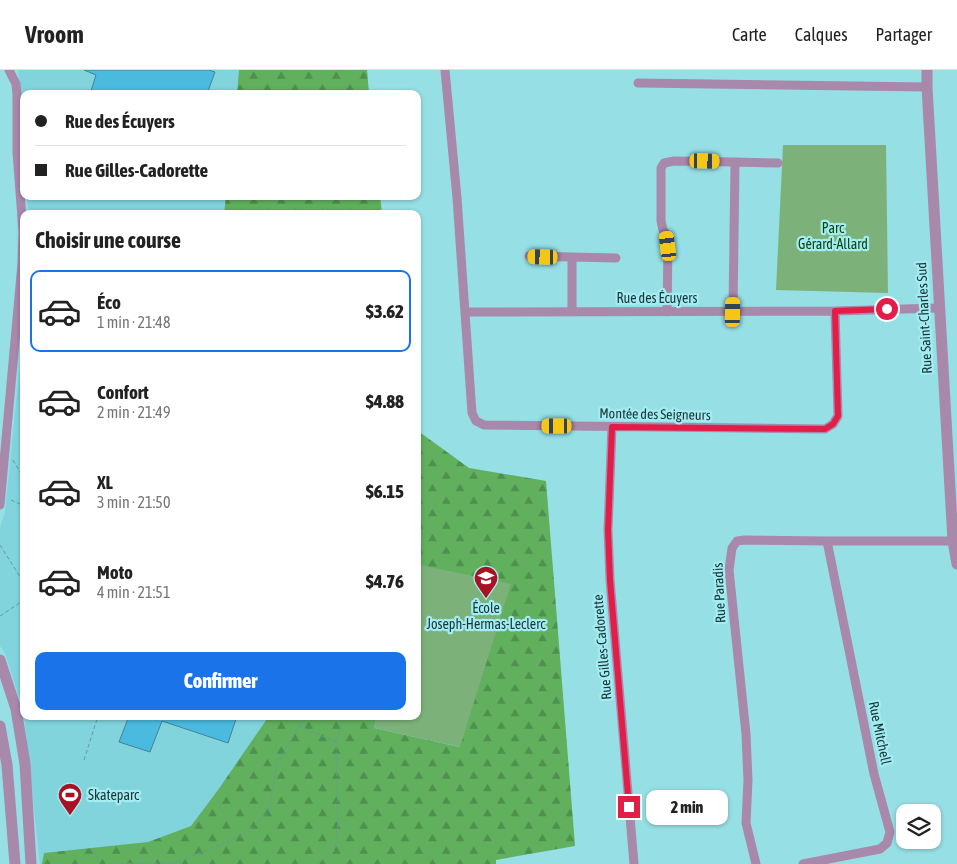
<!DOCTYPE html>
<html lang="fr">
<meta charset="utf-8">
<style>
body{margin:0;font-family:"Asap Condensed",sans-serif;background:#f6f6f6;color:#222;height:100vh;display:flex;flex-direction:column;font-size:19px;white-space:nowrap}
*{box-sizing:border-box;margin:0}
p{font-size:16px;color:#767676}
.icon{flex:none;width:28px;height:28px;fill:none;stroke:currentColor;stroke-width:2;stroke-linecap:round;stroke-linejoin:round}
.map{position:relative;flex:1;overflow:hidden}
.side{position:absolute;left:20px;top:140px;width:401px;height:510px;display:flex;flex-direction:column;background:#fff;border-radius:10px;box-shadow:0 1px 4px #0004}
.side>*{flex:none}
.hud{position:absolute;left:20px;top:20px;width:401px;height:110px;border-radius:10px;box-shadow:0 1px 4px #0004;display:grid;align-content:center;height:110px;padding:0 15px;background:#fff}
.fabs{position:absolute;left:896px;top:734px;display:grid;gap:10px}
.fabs a{display:grid;place-items:center;width:45px;height:45px;border-radius:10px;background:#fff;box-shadow:0 1px 4px #0004;font-size:25px}
.end{position:absolute;width:22px;height:22px;margin:-11px;border:6px solid #e11d48;background:#fff;box-shadow:0 0 0 2px #fff}
.from{border-radius:50%}
.bubble{position:absolute;height:35px;border-radius:10px;background:#fff;box-shadow:0 1px 4px #0004;font-size:16px;font-weight:800;line-height:35px;text-align:center}
.car{position:absolute;width:15px;height:30px;margin:-15px -8px;border-radius:6px;box-shadow:0 0 4px 1px #0007;background:linear-gradient(#f5c518 24%,#345 0 40%,#f5c518 0 76%,#345 0 86%,#f5c518 0)}
.hud b{display:flex;align-items:center;gap:18px;height:48px;font-size:19px}
.hud b+b{border-top:1px solid #e0e0e0}
.hud i{width:12px;height:12px;background:#222}
ul{padding:0;list-style:none}
li{display:flex;align-items:center;gap:15px;height:82px;margin:0 10px 8px;padding:0 5px;border:2px solid transparent;border-radius:10px}
li div{flex:1}
li b{display:block;font-size:19px}
li em{font-style:normal;font-weight:800}
li.active{border-color:#1a73e8}
li>.icon{width:45px;height:45px;stroke-width:1.5}
h2{padding:0 15px;font-size:22px;line-height:60px}
.primary-button{display:flex;gap:10px;margin-top:auto;padding:10px 15px}
.primary-button a{flex:1;height:58px;border-radius:10px;background:#1a73e8;color:#fff;font-size:20px;font-weight:800;line-height:58px;text-align:center}
header{display:flex;align-items:center;gap:30px;box-sizing:border-box;height:70px;padding:0 25px;background:#fff;border-bottom:1px solid #e0e0e0}
header strong{font-size:24px}
nav{display:flex;gap:28px;margin-inline-start:auto;font-size:18px}
.map>svg:first-child{display:block}
</style>
<header>
<strong>Vroom</strong>
<nav><a>Carte</a><a>Calques</a><a>Partager</a></nav>
</header>
<div class="map">
<svg width="957" height="794" viewBox="0 0 957 794">
<defs>
<pattern id="forest-firs" width="22" height="20" patternUnits="userSpaceOnUse" patternTransform="scale(1.25)"><rect width="22" height="20" fill="#60b05d"/><path d="M5 1l3.5 6h-7zM16 11l3.5 6h-7z" fill="#4e904e"/></pattern>
</defs>
<rect width="100%" height="100%" fill="#96dfe5"/>
<path fill="#81d4dc" d="M18 0H367L369 24H24V81Z
M27 126H380L382 144H28Z
M24 254V642L5 583 0 576V458L5 442Z
M418 361 469 398 546 411 495 788 472 794H40L24 646H418Z"/>
<path fill="url(#forest-firs)" d="M239 0H367L369 24H237Z
M226 126H380L382 144H224Z
M418 361 469 398 546 411 575 776 496 790V794H42L44 783 148 772 191 756 218 720 269 646H377L374 658 459 677 421 495 418 507Z"/>
<path fill="#7cb179" d="M783 75H886L888 223 776 220Z
M421 495 511 514 460 677 374 658 377 646H418V508Z"/>
<path fill="#4abbdf" stroke="#458398" d="M84 0H209L215 2 207 24H90L96 5Z
M129 646H237L228 673 162 651 150 682 119 672Z"/>
<g fill="none" stroke-linecap="round" stroke-linejoin="round">
<path stroke="#649ba0" stroke-width="1" stroke-dasharray="4 2.5" stroke-linecap="butt" d="M13 390 24 409
M11 430 24 436
M0 475 24 513
M21 531 22 513
M0 546 21 532 24 533
M300 656 307 646
M337 671 343 646
M84 690 98 646
M92 778 101 794
M108 794 174 793 242 766 268 743 277 694 299 656 336 672 338 753 335 780 318 794"/>
<path stroke="#a888ab" stroke-width="9" d="M445 0 457 128 472 343 476 351 484 355 825 359 833 354 838 346 835 241
M638 13 927 17
M529 186 572 187V242
M572 187 616 188
M733 241 735 92 778 93
M465 242 835 241 939 238
M667 242 668 176 667 165 663 160 661 151V98L664 93 674 91 735 92
M612 357 608 460 610 510 634 794
M0 435 22 194 23 162 17 82V24L16 14 9 0
M756 794 746 753 748 710 746 664 729 500 732 478 737 471 745 470 827 471H957
M803 794 880 779 887 773 890 762 874 704 827 471"/>
<path stroke="#a888ab" stroke-width="11" d="M927 0V17L953 471 957 494
M0 590 16 639 25 694 31 794
M0 656 7 695 15 794"/>
</g>
<g fill="none" stroke-linecap="round" stroke-linejoin="round">
<path stroke="#e11d48" stroke-width="6" d="M629 737 610 510 608 460 612 357 825 359 833 354 838 346 835 241 887 239"/>
</g>
<defs>
<symbol id="school-pin" viewBox="-11 -11 22 30"><path d="M0 17L-7.5 6A9.5 9.5 0 1 1 7.5 6Z" fill="#a91225" stroke="#a3ecf2"/><path d="M0-5L7-2L0 1L-7-2ZM-4 1L0 2.5L4 1V4Q0 6-4 4Z" fill="#fff"/></symbol>
<symbol id="stadium-pin" viewBox="-11 -11 22 30"><path d="M0 17L-7.5 6A9.5 9.5 0 1 1 7.5 6Z" fill="#a91225" stroke="#a3ecf2"/><path d="M0-5a6.5 5 0 1 0 0 10a6.5 5 0 1 0 0-10ZM-3.5-1.8h7v3.6h-7Z" fill="#fff"/></symbol>
</defs>
<g fill-rule="evenodd">
<use href="#school-pin" x="472" y="494" width="28" height="38"/>
<use href="#stadium-pin" x="56" y="711" width="28" height="38"/>
</g>
<g text-anchor="middle" dominant-baseline="central" stroke-width="4.5" stroke-linejoin="round" paint-order="stroke">
<g font-size="14" fill="#0d460f" stroke="#a3ecf2">
<text x="833" y="158">Parc<tspan x="833" dy="16">Gérard-Allard</tspan></text>
</g>
<g font-size="14" fill="#193739" stroke="#a3ecf2">
<text x="657" y="228">Rue des Écuyers</text>
<text transform="translate(924 248) rotate(-93)">Rue Saint-Charles Sud</text>
<text transform="translate(655 344) rotate(1)">Montée des Seigneurs</text>
<text transform="translate(719 523) rotate(-93)">Rue Paradis</text>
<text transform="translate(602 577) rotate(-95)">Rue Gilles-Cadorette</text>
<text transform="translate(880 663) rotate(78)">Rue Mitchell</text>
</g>
<g font-size="14" fill="#193739" stroke="#a3ecf2">
<text x="486" y="538">École<tspan x="486" dy="16">Joseph-Hermas-Leclerc</tspan></text>
<text x="88" y="725" text-anchor="start">Skateparc</text>
</g>
</g>
</svg>
<div class="fabs">
<a><svg class="icon" aria-label="layers" viewBox="0 0 24 24"><path d="M12 4l9 5-9 5-9-5zM3 14l9 5 9-5"/></svg></a>
</div>
<i class="end from" style="left:887px;top:239px"></i>
<i class="end" style="left:629px;top:737px"></i>
<div class="bubble" style="left:646px;top:720px;width:82px">2 min</div>
<i class="car" style="left:705px;top:91px;rotate:91deg"></i>
<i class="car" style="left:668px;top:176px;rotate:353deg"></i>
<i class="car" style="left:543px;top:187px;rotate:271deg"></i>
<i class="car" style="left:733px;top:242px;rotate:1deg"></i>
<i class="car" style="left:557px;top:356px;rotate:270deg"></i>
<div class="hud">
<b><i class="from"></i>Rue des Écuyers</b>
<b><i></i>Rue Gilles-Cadorette</b>
</div>
<section class="side">
<h2>Choisir une course</h2>
<ul>
<li class="active"><svg class="icon" aria-label="car" viewBox="0 0 24 24"><path d="M5 17H2v-5l4-1 3-4h7l3 4 3 1v5h-3M9 17h6M6 11h13"/><circle cx="7" cy="17" r="2"/><circle cx="17" cy="17" r="2"/></svg><div><b>Éco</b><p>1 min · 21:48</p></div><em>$3.62</em></li>
<li><svg class="icon" aria-label="car" viewBox="0 0 24 24"><path d="M5 17H2v-5l4-1 3-4h7l3 4 3 1v5h-3M9 17h6M6 11h13"/><circle cx="7" cy="17" r="2"/><circle cx="17" cy="17" r="2"/></svg><div><b>Confort</b><p>2 min · 21:49</p></div><em>$4.88</em></li>
<li><svg class="icon" aria-label="car" viewBox="0 0 24 24"><path d="M5 17H2v-5l4-1 3-4h7l3 4 3 1v5h-3M9 17h6M6 11h13"/><circle cx="7" cy="17" r="2"/><circle cx="17" cy="17" r="2"/></svg><div><b>XL</b><p>3 min · 21:50</p></div><em>$6.15</em></li>
<li><svg class="icon" aria-label="car" viewBox="0 0 24 24"><path d="M5 17H2v-5l4-1 3-4h7l3 4 3 1v5h-3M9 17h6M6 11h13"/><circle cx="7" cy="17" r="2"/><circle cx="17" cy="17" r="2"/></svg><div><b>Moto</b><p>4 min · 21:51</p></div><em>$4.76</em></li>
</ul>
<div class="primary-button"><a>Confirmer</a></div>
</section>
</div>
